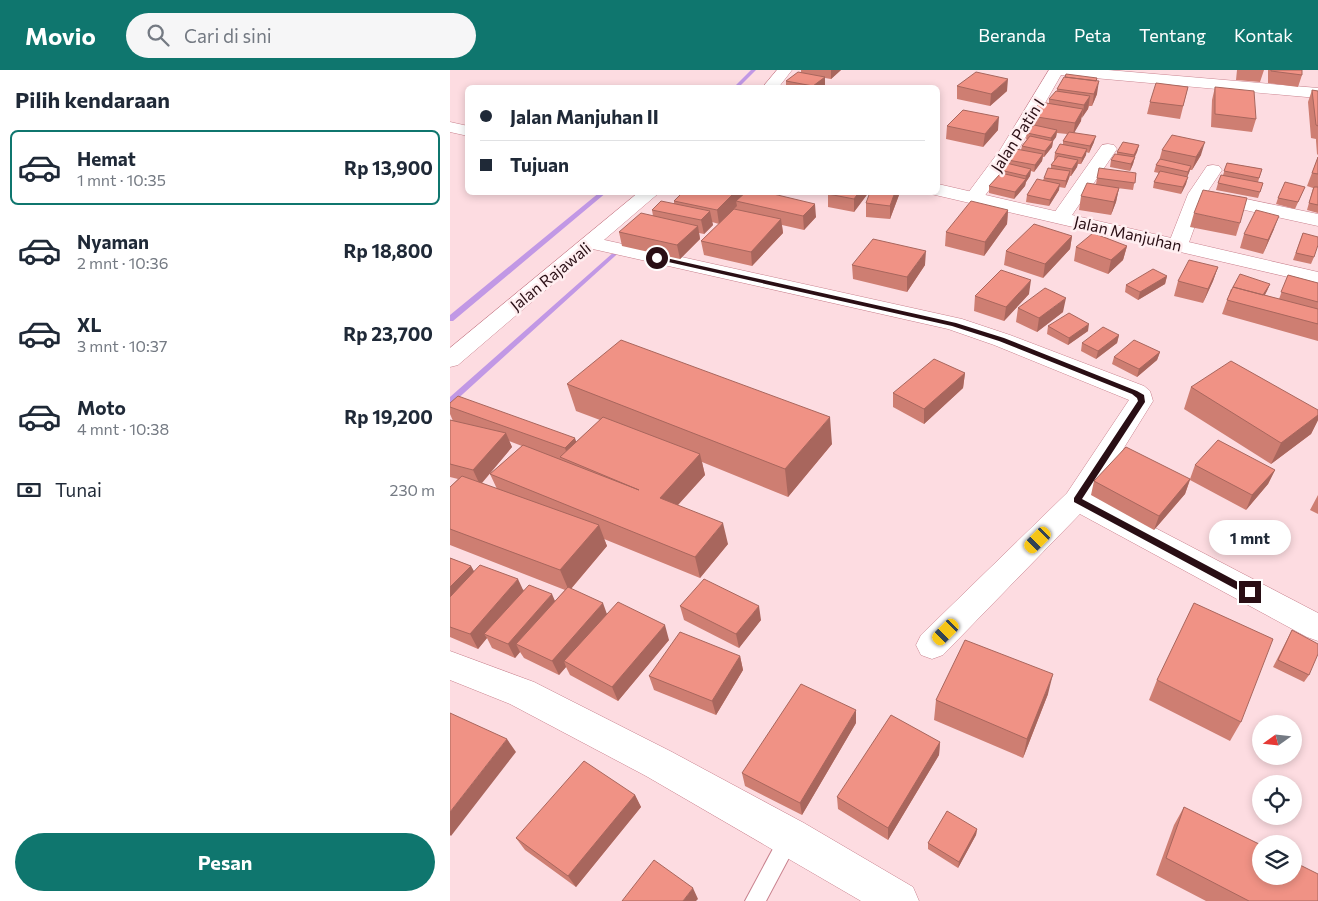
<!DOCTYPE html>
<html lang="id">
<meta charset="utf-8">
<style>
body{margin:0;font-family:Commissioner,sans-serif;background:#f6f6f7;color:#1f2937;height:100vh;display:flex;flex-direction:column;font-size:19px;white-space:nowrap}
*{box-sizing:border-box;margin:0}
p{font-size:16px;color:#747a83}
.icon{flex:none;width:28px;height:28px;fill:none;stroke:currentColor;stroke-width:2;stroke-linecap:round;stroke-linejoin:round}
.map{position:relative;flex:1;overflow:hidden}
.panel{display:flex;flex-direction:column;background:#fff;width:450px}
.panel>*{flex:none}
.hud{position:absolute;left:15px;top:15px;width:475px;height:110px;border-radius:8px;box-shadow:0 2px 8px #0003;display:grid;align-content:center;height:110px;padding:0 15px;background:#fff}
.needle{width:32px;rotate:255deg}
.controls{position:absolute;left:802px;top:645px;display:grid;gap:10px}
.controls a{display:grid;place-items:center;width:50px;height:50px;border-radius:50%;background:#fff;box-shadow:0 2px 8px #0003;font-size:25px}
.end{position:absolute;width:22px;height:22px;margin:-11px;border:6px solid #290e14;background:#fff;box-shadow:0 0 0 2px #fff}
.from{border-radius:50%}
.bubble{position:absolute;height:35px;border-radius:18px;background:#fff;box-shadow:0 2px 8px #0003;font-size:16px;font-weight:700;line-height:35px;text-align:center}
.car{position:absolute;width:15px;height:30px;margin:-15px -8px;border-radius:6px;box-shadow:0 0 4px 1px #0007;background:linear-gradient(#f5c518 24%,#345 0 40%,#f5c518 0 76%,#345 0 86%,#f5c518 0)}
.hud b{display:flex;align-items:center;gap:18px;height:48px;font-size:19px}
.hud b+b{border-top:1px solid #e0e1e3}
.hud i{width:12px;height:12px;background:#1f2937}
ul{padding:0;list-style:none}
li{display:flex;align-items:center;gap:15px;height:75px;margin:0 10px 8px;padding:0 5px;border:2px solid transparent;border-radius:8px}
li div{flex:1}
li b{display:block;font-size:19px}
li em{font-style:normal;font-weight:700}
li.current{border-color:#0f766e}
li>.icon{width:45px;height:45px;stroke-width:1.5}
h2{padding:0 15px;font-size:22px;line-height:60px}
.pay{display:flex;align-items:center;gap:12px;height:55px;padding:0 15px;font-size:19px}
.pay p{margin-inline-start:auto}
.action{display:flex;gap:10px;margin-top:auto;padding:10px 15px}
.action a{flex:1;height:58px;border-radius:30px;background:#0f766e;color:#fff;font-size:20px;font-weight:700;line-height:58px;text-align:center}
header{display:flex;align-items:center;gap:30px;box-sizing:border-box;height:70px;padding:0 25px;background:#0f766e;color:#fff}
header strong{font-size:24px}
nav{display:flex;gap:28px;margin-inline-start:auto;font-size:18px}
.search{width:350px;height:45px;background:#f6f6f7;display:flex;align-items:center;gap:12px;box-sizing:border-box;padding:0 18px;border-radius:28px;color:#747a83;font-size:19px}
main{display:flex;flex:1;min-height:0}
.map>svg:first-child{display:block}
</style>
<header>
<strong>Movio</strong>
<div class="search"><svg class="icon" aria-label="search" viewBox="0 0 24 24"><circle cx="10" cy="10" r="6"/><path d="M15 15l6 6"/></svg>Cari di sini</div>
<nav><a>Beranda</a><a>Peta</a><a>Tentang</a><a>Kontak</a></nav>
</header>
<main>
<section class="panel">
<h2>Pilih kendaraan</h2>
<ul>
<li class="current"><svg class="icon" aria-label="car" viewBox="0 0 24 24"><path d="M5 17H2v-5l4-1 3-4h7l3 4 3 1v5h-3M9 17h6M6 11h13"/><circle cx="7" cy="17" r="2"/><circle cx="17" cy="17" r="2"/></svg><div><b>Hemat</b><p>1 mnt · 10:35</p></div><em>Rp 13,900</em></li>
<li><svg class="icon" aria-label="car" viewBox="0 0 24 24"><path d="M5 17H2v-5l4-1 3-4h7l3 4 3 1v5h-3M9 17h6M6 11h13"/><circle cx="7" cy="17" r="2"/><circle cx="17" cy="17" r="2"/></svg><div><b>Nyaman</b><p>2 mnt · 10:36</p></div><em>Rp 18,800</em></li>
<li><svg class="icon" aria-label="car" viewBox="0 0 24 24"><path d="M5 17H2v-5l4-1 3-4h7l3 4 3 1v5h-3M9 17h6M6 11h13"/><circle cx="7" cy="17" r="2"/><circle cx="17" cy="17" r="2"/></svg><div><b>XL</b><p>3 mnt · 10:37</p></div><em>Rp 23,700</em></li>
<li><svg class="icon" aria-label="car" viewBox="0 0 24 24"><path d="M5 17H2v-5l4-1 3-4h7l3 4 3 1v5h-3M9 17h6M6 11h13"/><circle cx="7" cy="17" r="2"/><circle cx="17" cy="17" r="2"/></svg><div><b>Moto</b><p>4 mnt · 10:38</p></div><em>Rp 19,200</em></li>
</ul>
<div class="pay"><svg class="icon" aria-label="cash" viewBox="0 0 24 24"><path d="M3 7h18v10H3z"/><circle cx="12" cy="12" r="2"/></svg>Tunai<p>230 m</p></div>
<div class="action"><a>Pesan</a></div>
</section>
<div class="map">
<svg width="868" height="831" viewBox="0 0 868 831">
<rect width="100%" height="100%" fill="#fddce1"/>
<g fill="none" stroke-linecap="round" stroke-linejoin="round">
<path fill="#c198e5" fill-rule="evenodd" d="M301 0H306L288 18H283Z
M150 122H157L3 251H0V245Z
M173 174 176 176 175 177 3 333 0 334V327Z"/>
<defs>
<path id="lane" d="M340 757 347 760 350 767 316 831H295L333 760Z"/>
<path id="street" d="M599 0H658L868 18V28L611 5 567 82 531 131 524 133 517 131 515 127 550 80Z
M0 52 18 56V66L0 62Z
M658 74 664 75 667 79 618 151 611 153 604 151 601 147 604 143 652 75Z
M763 95 769 96 772 100 758 121 868 144V156L754 131 738 175 735 179 728 181 721 179 718 175 738 124 757 96Z
M141 167 512 249 560 265 694 316 700 321 703 331 644 426 868 543V571L857 567 630 444 493 585 482 589 471 585 466 575 471 565 617 423 679 330 544 275 498 259 134 177 131 173 134 169Z
M0 581 84 612 222 682 354 753 463 817 469 831H411L196 706 60 634 0 610Z"/>
<path id="secondary" d="M327 0H342L328 18H312Z
M488 114 868 202V214L481 124 480 122H488Z
M189 122H210L8 295 0 297V278Z"/>
</defs>
<use href="#lane" stroke="#c8818d" stroke-width="2"/>
<use href="#street" stroke="#c8818d" stroke-width="1"/>
<use href="#secondary" stroke="#c8818d" stroke-width="1"/>
<use href="#lane" fill="#fff" fill-rule="evenodd"/>
<use href="#street" fill="#fff" fill-rule="evenodd"/>
<use href="#secondary" fill="#fff" fill-rule="evenodd"/>
</g>
<path fill="#ce7e72" fill-rule="evenodd" d="M351 0H391L381 9 375 8V18H336V11L351 2Z
M787 0H814L810 12 786 10Z
M818 0H852V5L848 17 818 13Z
M646 11 647 24 642 36H639L638 39 631 48V51L624 62 644 72 639 83 636 82V85L631 94H628L627 97 621 106H620L615 118 609 117V120L599 136 576 132 577 125 593 110 594 108 601 98V95L605 90H604L605 83 613 75V71L617 64 607 63 606 67 603 71 602 77 594 87H593L592 91 584 102 581 101 580 106 576 112 575 116 564 129 539 123V116L549 105 550 100 558 94V90L571 80 572 76 577 69H576L577 63 581 58H580L581 46 599 33V29L607 21V19Z
M507 16 557 21 540 36 507 29Z
M738 17 730 49 697 44 700 32Z
M765 17 806 49 802 62 761 57 762 30Z
M862 20 868 21V85L867 84 866 71V69L861 68 858 32Z
M497 56 548 60 533 77 496 69Z
M689 75 687 82 685 87 683 94 680 101 660 97 661 90 667 84V82Z
M712 80 751 85 742 100H740L737 107 736 114 731 124 703 118 704 112 709 103 704 102 706 95 709 91Z
M868 87V143L857 140 863 118 857 116Z
M777 93 812 99 808 112 813 113 808 128 766 120 768 113 773 105Z
M686 103 683 120 667 118H669L666 132 661 145 629 140 631 126 646 114 647 108Z
M855 117 845 139 826 134 828 128Z
M233 122H315L366 147 354 160 332 155 333 163 302 196 254 185 251 171 269 154 262 152 263 155 254 164 249 163 250 169 230 189 172 176 169 162 203 146 202 140 224 134V131Z
M363 122H419L404 142 378 137V125Z
M449 125 440 149 416 147V133Z
M558 140 557 154 534 186 495 176 496 162Z
M744 143 790 153 786 166 740 157Z
M824 159 813 184 790 178 794 164Z
M853 163 864 187 861 194 843 190Z
M622 166 620 179 593 208 554 195 556 181Z
M677 176 673 190 658 204 624 191 626 177Z
M402 195H475L457 222 403 209Z
M768 197 763 211 753 233 724 226 728 211Z
M838 205 868 213V271L772 244 781 219 820 214 815 225 829 229Z
M717 206 715 214 688 230 675 222 676 215Z
M579 224 554 251 524 241 525 226Z
M568 238 613 242 587 262 566 252Z
M598 256 638 261 618 275 597 264Z
M669 265 667 273 646 289 631 281 632 273Z
M710 282 707 290 687 307 662 294 664 287Z
M515 303 513 318 474 354 443 337V323Z
M117 314 382 374 338 427 252 392 255 405 228 435 278 474 250 508 154 469 157 476 121 519 157 544 219 570 168 631 120 605 116 597 109 605 74 588 70 582 65 588 42 578 37 568 28 579 0 567V488L21 496 24 502 105 531 115 520 0 475V417L8 409 0 407V350L8 352 3 351 0 344V333L126 372 150 350 126 341ZM59 371 72 376 40 404 47 419 32 413 62 377Z
M741 317 868 340V350L861 364 821 394 734 339Z
M745 395 825 400 818 414 796 440 740 410 735 424 704 460 641 425 644 411 740 409Z
M868 425V444L860 440Z
M230 536 311 550 289 578 234 550Z
M842 560 859 605 854 612 823 597Z
M290 586 293 600 266 645 204 620 199 606Z
M707 610 791 652 780 671 699 630Z
M598 624 573 688 484 650 486 630Z
M406 653 352 745 295 716 292 703Z
M490 672 489 685 438 770 388 739 387 727Z
M185 725 191 737 126 817 75 780 66 768Z
M734 737 868 831H756L706 805 724 755Z
M527 759 526 765 508 798 478 779V773Z"/>
<path fill="#a8665d" d="M381 0H391L381 9Z
M375 7V18H363V16Z
M558 9 557 21 540 36 541 24Z
M649 11 647 24 642 36 644 24Z
M640 26 638 39 632 48 634 35Z
M633 39 631 51 623 65 625 53Z
M549 47 548 60 533 77 535 64Z
M607 60 606 67 603 71 602 77 594 87 595 81 600 74 601 68Z
M646 66 644 72 639 83 640 76Z
M755 72 751 85 742 100 746 87Z
M689 75 687 82 682 91 684 85Z
M637 79 636 85 631 94 632 88Z
M593 84 592 91 584 102 585 95Z
M685 87 683 94 680 101 681 94Z
M628 90 627 97 621 106 622 99Z
M741 96 739 103 736 109 738 102Z
M581 99 580 106 576 112 575 116 564 129 565 122 575 110 576 106Z
M620 101 619 108 615 118 616 111Z
M738 107 736 114 731 124 733 117Z
M610 114 609 120 599 136 600 130Z
M669 118 666 132 661 145 664 132Z
M285 122H292L293 130 286 131 287 136 269 154 267 140Z
M409 122H419L404 142V129Z
M445 122H449V125L440 149V136Z
M365 134 366 147 354 160 353 146Z
M558 140 557 154 534 186 535 172Z
M260 141 263 155 254 164 251 150Z
M829 146 824 159 813 184 818 170Z
M331 149 333 163 302 196 301 182Z
M248 156 250 169 230 189 227 175Z
M622 166 620 179 593 208 595 194Z
M677 176 673 190 658 204 661 190Z
M476 181 475 195 457 222V207Z
M768 197 763 211 753 233 758 219Z
M717 206 715 214 688 230 690 222Z
M581 210 579 224 554 251 556 237Z
M820 214 817 221 808 236 811 228Z
M616 228 613 242 587 262 589 248Z
M639 254 638 261 618 275 619 268Z
M669 265 667 273 646 289 648 281Z
M710 282 707 290 687 307 689 299Z
M515 303 513 318 474 354V339Z
M868 345V350L861 364 821 394 831 373Z
M380 347 382 374 338 427 335 399Z
M56 363 62 377 30 415 23 400Z
M125 368 130 383 119 391 115 378Z
M250 384 255 405 215 449 210 428Z
M825 400 818 414 796 440 802 425Z
M740 409 735 424 704 460 709 446Z
M273 453 278 474 250 508 245 487Z
M149 455 157 476 119 521 110 500Z
M21 496 29 510 0 541V517Z
M68 509 75 524 34 564 37 568 28 579 20 564Z
M102 524 108 538 66 574 70 582 65 588 58 574Z
M153 533 158 547 114 591 116 597 109 605 102 591Z
M309 536 311 550 289 578 286 564Z
M215 555 219 570 168 631 162 617Z
M290 586 293 600 266 645 262 631Z
M603 604 598 624 573 688 577 669Z
M406 640V653L352 745 350 733Z
M57 669 66 682 1 766 0 765V742Z
M490 672 489 685 438 770V758Z
M185 725 191 737 126 817 118 806Z
M527 759 526 765 508 798 509 792Z
M243 818 248 829 246 831H233Z"/>
<path fill="#f09285" stroke="#a8665d" d="M821 0H852V5L821 1Z
M348 2 375 7 363 16 336 11Z
M526 2 558 9 541 24 507 16Z
M616 4 647 8 646 11 615 7Z
M614 7 649 11 644 24 607 19Z
M706 13 738 17 733 36 700 32Z
M765 17 804 21 806 49 765 44Z
M862 20 868 21V56L866 55Z
M606 21 640 26 634 35 599 29Z
M590 32 633 39 625 53 581 46Z
M513 40 549 47 535 64 497 56Z
M584 55 607 60 601 68 577 63Z
M619 62 646 66 640 76 613 71Z
M722 65 755 72 746 87 712 80Z
M580 66 603 71 595 81 572 76Z
M673 72 689 75 684 85 667 82Z
M610 74 637 79 632 88 605 83Z
M566 79 593 84 585 95 558 90Z
M665 84 685 87 681 94 661 90Z
M608 86 628 90 622 99 601 95Z
M868 87V104L862 103Z
M710 89 741 96 738 102 706 95Z
M556 93 581 99 576 106 550 100Z
M777 93 812 99 809 108 774 101Z
M598 98 620 101 616 111 594 108Z
M649 98 686 103 685 113 647 108Z
M710 101 738 107 733 117 704 112Z
M551 103 576 109 565 122 539 116Z
M771 105 813 113 810 122 768 113Z
M587 109 610 114 600 130 577 125Z
M835 112 855 117 848 132 828 128Z
M637 113 669 118 664 132 631 126Z
M864 117H868V135L859 133Z
M753 120 797 128 790 153 744 143Z
M233 122H285L267 140 224 131Z
M296 122H315L365 134 353 146 286 131Z
M379 122H409L404 129 378 124Z
M420 122H445L440 136 416 133Z
M211 131 260 141 251 150 202 140Z
M521 131 558 140 535 172 496 162Z
M284 139 331 149 301 182 251 171Z
M806 140 829 146 818 170 794 164Z
M191 143 248 156 227 175 169 162Z
M584 154 622 166 595 194 556 181Z
M643 163 677 176 661 190 626 177Z
M853 163 868 167V175L864 187 846 183Z
M423 169 476 181 457 207 402 195Z
M739 190 768 197 758 219 728 211Z
M703 199 717 206 690 222 676 215Z
M551 200 581 210 556 237 525 226Z
M790 204 820 214 813 225 783 217Z
M838 205 868 213V232L831 222Z
M783 217 868 239V254L777 230Z
M595 218 616 228 589 248 568 238Z
M619 243 639 254 619 268 598 256Z
M653 257 669 265 648 281 632 273Z
M171 270 380 347 335 399 117 314Z
M684 270 710 282 689 299 664 287Z
M484 289 515 303 474 339 443 323Z
M781 291 868 340V345L831 373 741 317Z
M8 326 125 368 115 378 0 337V333Z
M153 347 250 384 210 428 273 453 245 487 40 404 73 375 189 420 110 387Z
M0 350 56 363 23 400 0 394Z
M768 370 825 400 802 425 745 395Z
M676 377 740 409 709 446 644 411Z
M12 406 149 455 110 500 0 459V417Z
M0 488 21 496 0 517Z
M30 495 68 509 20 564 0 557V527Z
M254 509 309 536 286 564 230 536Z
M79 515 102 524 58 574 34 564Z
M118 517 153 533 102 591 66 574Z
M168 532 215 555 162 617 114 591Z
M744 533 823 569 791 652 707 610Z
M842 560 868 574V584L859 605 828 590Z
M230 562 290 586 262 631 199 606Z
M515 570 603 604 577 669 486 630Z
M351 614 406 640 350 733 292 703Z
M0 643 57 669 0 742Z
M441 645 490 672 438 758 387 727Z
M134 691 185 725 118 806 66 768Z
M734 737 811 775V806H844V792L868 804V831H799L716 788Z
M497 741 527 759 509 792 478 773Z
M204 790 243 818 233 831H172Z"/>
<path fill="#290e14" d="M207 186 506 253 554 268 687 321 694 325 695 332 632 429 803 520V525H797L624 432V428L688 331 687 328 682 324 549 271 502 256 205 189Z"/>
<g text-anchor="middle" dominant-baseline="central" stroke-width="5" stroke-linejoin="round" paint-order="stroke">
<g font-size="16" fill="#290e14" stroke="#ffeef0">
<text transform="translate(567 65) rotate(-57)">Jalan Patin I</text>
<text transform="translate(678 163) rotate(13)">Jalan Manjuhan</text>
<text transform="translate(100 206) rotate(-39)">Jalan Rajawali</text>
</g>
</g>
</svg>
<div class="controls">
<a><svg class="needle" viewBox="-14 -14 28 28"><path d="M0-13l5 13h-10z" fill="#e53935"/><path d="M0 13l5-13h-10z" fill="#747a83"/></svg></a>
<a><svg class="icon" aria-label="locate" viewBox="0 0 24 24"><circle cx="12" cy="12" r="6"/><path d="M12 2v4M12 18v4M2 12h4M18 12h4"/></svg></a>
<a><svg class="icon" aria-label="layers" viewBox="0 0 24 24"><path d="M12 4l9 5-9 5-9-5zM3 14l9 5 9-5"/></svg></a>
</div>
<i class="end from" style="left:207px;top:188px"></i>
<i class="end" style="left:800px;top:522px"></i>
<div class="bubble" style="left:759px;top:450px;width:82px">1 mnt</div>
<i class="car" style="left:588px;top:470px;rotate:225deg"></i>
<i class="car" style="left:496px;top:562px;rotate:225deg"></i>
<div class="hud">
<b><i class="from"></i>Jalan Manjuhan II</b>
<b><i></i>Tujuan</b>
</div>
</div>
</main>
